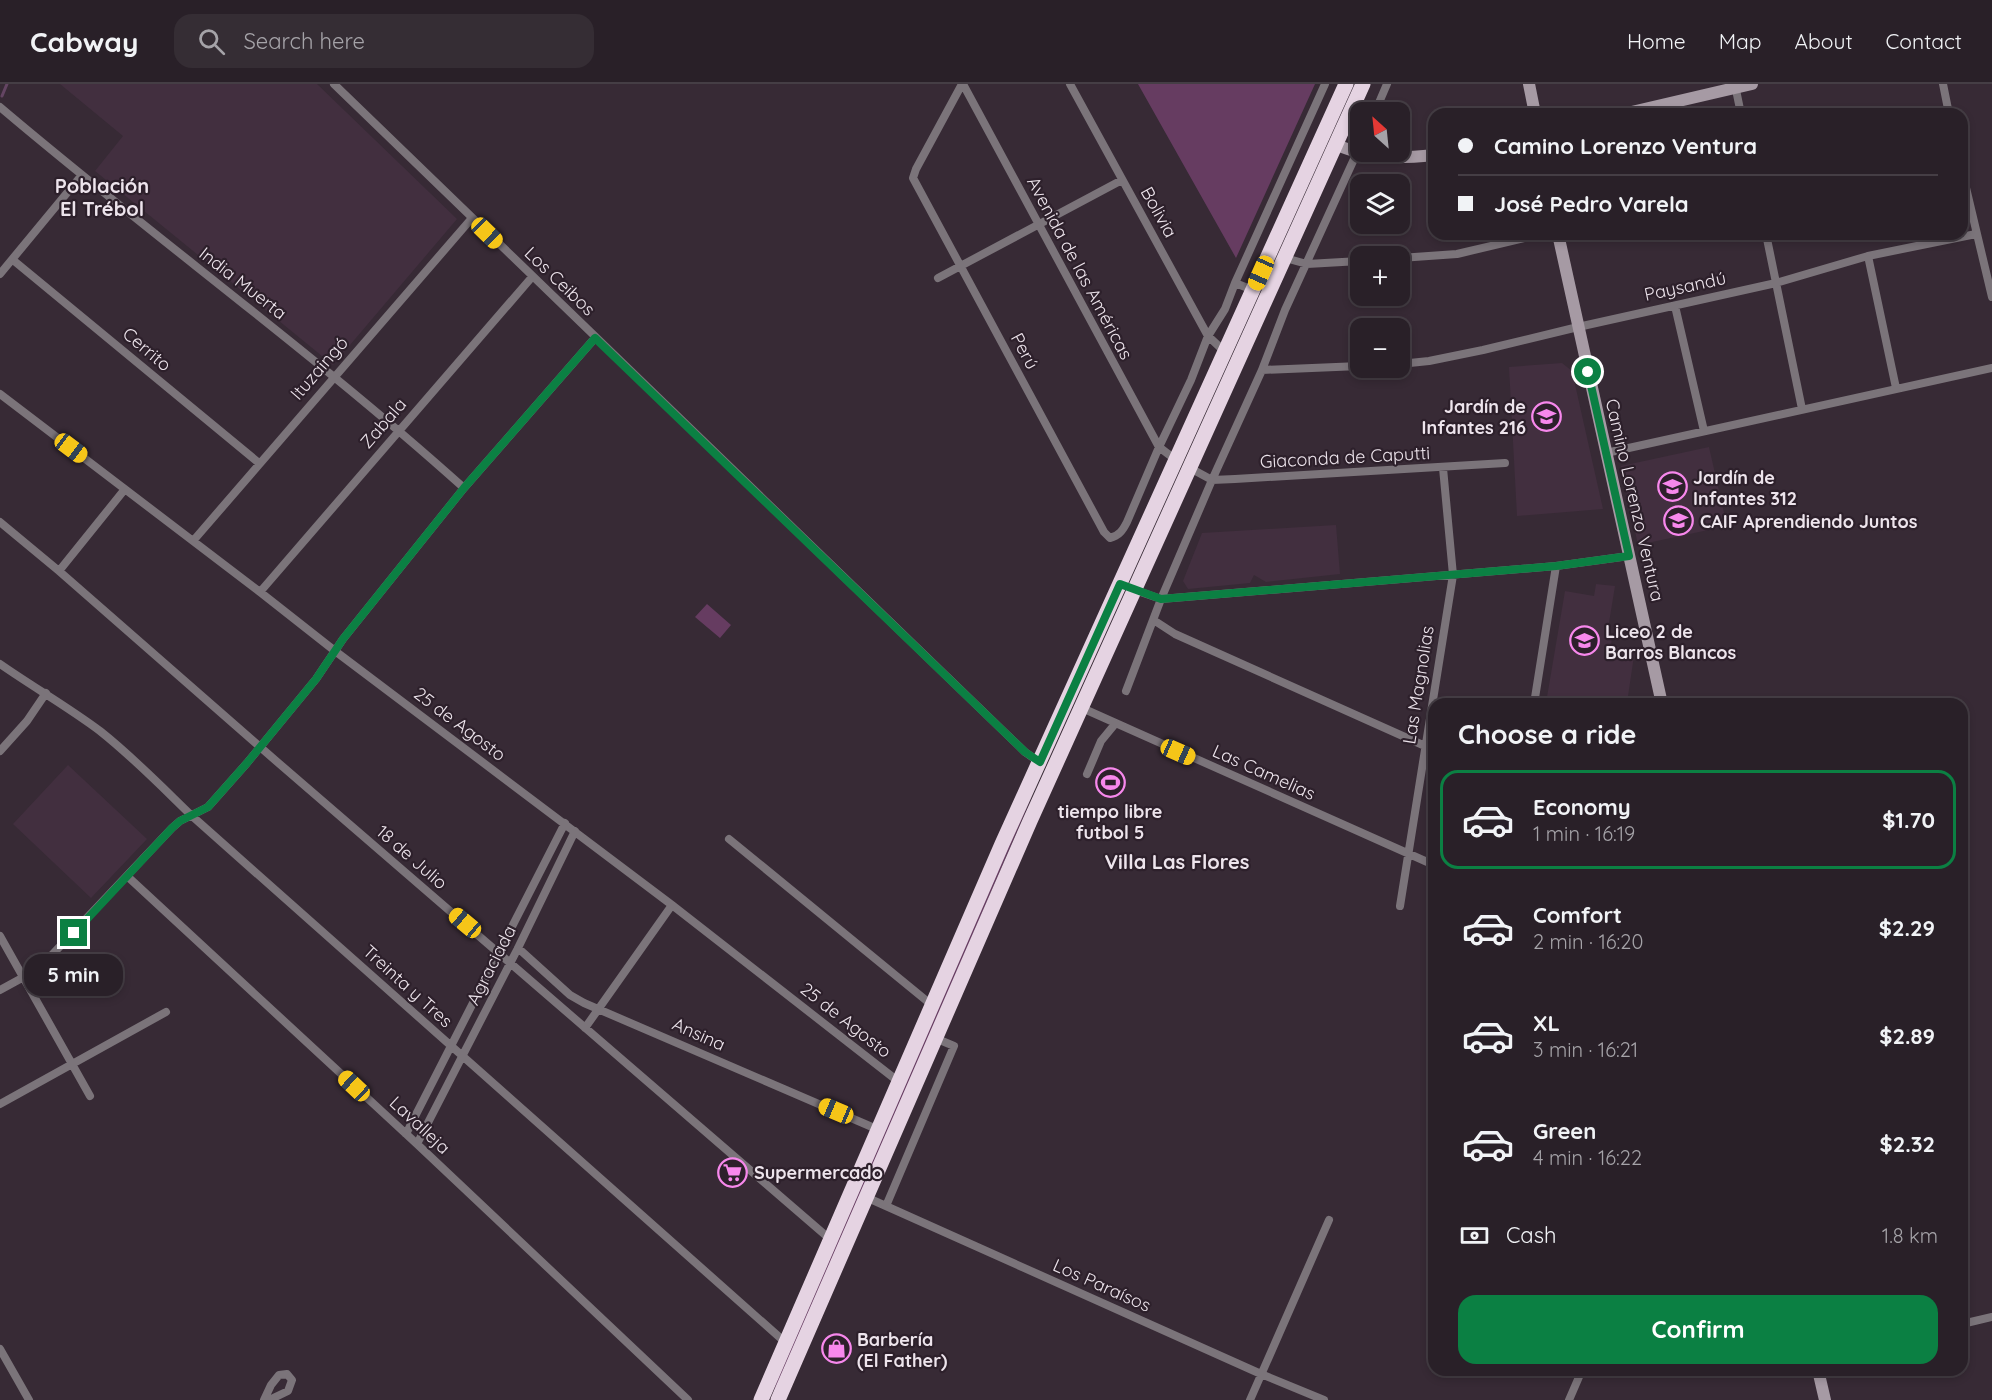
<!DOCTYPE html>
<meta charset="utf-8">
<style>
body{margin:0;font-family:Quicksand,sans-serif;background:#352d34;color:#f1f3f6;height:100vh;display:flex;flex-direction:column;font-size:22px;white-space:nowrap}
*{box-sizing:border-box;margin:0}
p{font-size:20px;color:#a5a3a8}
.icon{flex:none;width:33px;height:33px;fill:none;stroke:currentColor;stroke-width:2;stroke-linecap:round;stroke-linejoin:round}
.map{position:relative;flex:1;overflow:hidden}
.side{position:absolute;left:1428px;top:614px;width:540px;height:678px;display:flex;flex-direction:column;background:#292028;border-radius:18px;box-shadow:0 3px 9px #0003,0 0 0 2px #453e45}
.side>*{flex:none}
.banner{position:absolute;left:1428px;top:24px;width:540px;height:132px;border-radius:18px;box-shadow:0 3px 9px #0003,0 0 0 2px #453e45;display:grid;align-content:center;height:132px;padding:0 30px;background:#292028}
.needle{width:39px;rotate:333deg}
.tools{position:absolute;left:1350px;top:18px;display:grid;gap:12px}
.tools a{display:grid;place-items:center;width:60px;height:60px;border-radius:12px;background:#292028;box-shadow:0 3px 9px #0003,0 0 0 2px #453e45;font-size:30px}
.end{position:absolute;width:27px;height:27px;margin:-14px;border:8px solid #0b8043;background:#fff;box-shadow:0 0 0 3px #fff}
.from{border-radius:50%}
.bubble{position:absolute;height:42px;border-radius:18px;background:#292028;box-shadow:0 3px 9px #0003,0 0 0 2px #453e45;font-size:20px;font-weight:700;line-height:42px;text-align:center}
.car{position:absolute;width:18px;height:36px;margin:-18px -9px;border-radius:8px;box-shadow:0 0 4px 2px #0007;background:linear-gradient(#f5c518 24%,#345 0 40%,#f5c518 0 76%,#345 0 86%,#f5c518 0)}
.banner b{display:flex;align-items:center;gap:21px;height:57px;font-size:22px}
.banner b+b{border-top:2px solid #453e45}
.banner i{width:15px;height:15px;background:#f1f3f6}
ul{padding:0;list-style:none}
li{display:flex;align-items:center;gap:18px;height:99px;margin:0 12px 9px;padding:0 18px;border:3px solid transparent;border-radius:18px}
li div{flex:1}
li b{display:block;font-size:22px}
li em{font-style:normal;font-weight:700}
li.current{border-color:#0b8043}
li>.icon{width:54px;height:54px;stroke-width:1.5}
h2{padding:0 30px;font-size:27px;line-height:72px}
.pay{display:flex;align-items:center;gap:15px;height:66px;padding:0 30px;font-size:22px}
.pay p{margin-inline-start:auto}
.action{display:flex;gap:12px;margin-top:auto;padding:12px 30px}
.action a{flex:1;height:69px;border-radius:18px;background:#0b8043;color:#fff;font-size:24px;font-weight:700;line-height:69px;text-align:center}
header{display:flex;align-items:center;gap:36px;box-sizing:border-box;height:84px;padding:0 30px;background:#292028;border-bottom:2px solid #453e45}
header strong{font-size:28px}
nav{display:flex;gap:33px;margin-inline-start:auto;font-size:21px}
.search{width:420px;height:54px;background:#352d34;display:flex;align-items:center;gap:15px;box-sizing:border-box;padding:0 21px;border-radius:18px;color:#a5a3a8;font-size:22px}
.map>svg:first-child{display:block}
</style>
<header>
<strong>Cabway</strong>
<div class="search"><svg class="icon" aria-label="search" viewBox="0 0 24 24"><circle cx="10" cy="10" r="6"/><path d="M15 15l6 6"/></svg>Search here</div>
<nav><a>Home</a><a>Map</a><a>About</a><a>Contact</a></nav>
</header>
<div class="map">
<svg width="1992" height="1316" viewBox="0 0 1992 1316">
<rect width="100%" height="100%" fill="#372a35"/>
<path fill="#422f3f" d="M60 0H317L457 135 333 281 95 87 123 52Z
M1562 279 1572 287 1603 425 1517 432 1509 283Z
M1709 363 1727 442 1638 461 1621 382Z
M1336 441 1340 490 1266 498 1254 491 1250 499 1188 505 1183 497 1202 449Z
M1596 500 1615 502 1607 551 1612 552 1611 562 1635 565 1627 619H1553V614L1547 613 1565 507 1594 512Z
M68 681 147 755 91 814 13 740Z"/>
<path fill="#663c61" d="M1138 0H1315L1236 174Z
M707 520 731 541 720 554 695 533Z
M1033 710 773 1316H771L781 1284 1003 773Z"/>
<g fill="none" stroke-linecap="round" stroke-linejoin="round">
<path stroke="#644563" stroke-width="3" d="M2 12 7 0"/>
<path stroke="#7b747a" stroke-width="8" d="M334 0 1025 668 1042 680
M962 0 916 85 913 94 1104 448 1110 454C1119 452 1123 446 1127 438L1159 363 1191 296 1208 252 1225 225 1235 199 1253 206
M963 0 1159 363 1176 376
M1070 0 1208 252 1225 268
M1943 0 1949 30
M1735 1 1741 30
M0 23C153 153 315 270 464 404
M1375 28 1387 0
M1962 87 1992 213
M1766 150 1802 325
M1868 172 1896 304
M1285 174 1307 180 1360 177
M1400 174 1457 170 1542 150
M13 176 259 379
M0 190 81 92
M938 194 1122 96
M1235 199 1325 0
M1675 222 1704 347
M1400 280 1429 277 1483 266 1578 243 1776 199 1868 172 1976 150
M1262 286 1360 282
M0 310 260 508 335 567 672 821 899 998
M1606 369 1992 284
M1190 384 1212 396 1235 395 1505 379
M0 438 59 487 275 676 831 1156
M193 457 472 134
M59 487 125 405
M1132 505 1161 515 1556 482 1629 472
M260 508 532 193
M1155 537 1175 550 1434 666
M0 580C33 603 68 623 100 647 133 673 162 703 192 732L786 1259
M1126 607 1161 515 1212 396 1262 286 1285 226 1360 62
M1534 620 1556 482
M1082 624 1434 781
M0 667 27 637 46 609
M1087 690 1101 657 1115 640
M729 755 933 922
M127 792 417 1060 688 1316
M1400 822 1453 491 1443 384
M0 852 90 1012
M518 864 570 911 584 919 879 1046
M0 906 22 894 48 875 172 744 180 737 208 723 247 679 316 595 343 555 464 404 595 254
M585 944 672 821
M0 1020 166 928
M406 1050 565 739
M417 1060 518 864 575 747
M868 1114 1261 1290 1324 1316
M886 1122 954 962 935 954
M1962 1240 1992 1233
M0 1265 29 1316
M264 1316 271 1301 279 1291 287 1290 292 1296 288 1307 269 1316
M1250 1316 1329 1136
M1569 1316 1582 1286"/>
<path stroke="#a69aa4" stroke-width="12" d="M1529 0 1535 30
M1623 30 1752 0
M1336 61C1373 75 1395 75 1434 71
M1558 150 1662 620
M1818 1286 1825 1316"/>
<path stroke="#e5d3e2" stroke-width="15" d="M761 1316 1002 760 1346 0
M778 1316 1030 737 1363 0"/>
</g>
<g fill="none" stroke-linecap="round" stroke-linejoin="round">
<path stroke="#0b8043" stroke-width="8" d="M74 849 172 744 180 737 208 723 247 679 316 595 343 555 464 404 595 254 1025 668 1040 678 1120 500 1161 515 1556 482 1629 472 1588 288"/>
</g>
<defs>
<symbol id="school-ring" viewBox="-11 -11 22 22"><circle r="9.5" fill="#2d202b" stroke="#f788ec" stroke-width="1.5"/><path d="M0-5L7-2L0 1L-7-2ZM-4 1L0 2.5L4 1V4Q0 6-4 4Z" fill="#f788ec"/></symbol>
<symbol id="stadium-ring" viewBox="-11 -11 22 22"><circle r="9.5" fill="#2d202b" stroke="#f788ec" stroke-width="1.5"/><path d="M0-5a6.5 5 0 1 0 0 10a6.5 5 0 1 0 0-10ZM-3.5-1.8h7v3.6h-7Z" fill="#f788ec"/></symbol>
<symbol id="supermarket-ring" viewBox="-11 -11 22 22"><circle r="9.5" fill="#2d202b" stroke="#f788ec" stroke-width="1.5"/><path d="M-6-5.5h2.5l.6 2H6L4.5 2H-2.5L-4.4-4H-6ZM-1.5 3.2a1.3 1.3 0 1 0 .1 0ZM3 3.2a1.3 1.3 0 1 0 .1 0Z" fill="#f788ec"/></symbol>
<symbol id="shop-ring" viewBox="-11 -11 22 22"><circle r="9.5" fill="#2d202b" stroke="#f788ec" stroke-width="1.5"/><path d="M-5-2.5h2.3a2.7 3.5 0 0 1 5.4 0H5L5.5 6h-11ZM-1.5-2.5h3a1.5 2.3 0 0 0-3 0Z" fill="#f788ec"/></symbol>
</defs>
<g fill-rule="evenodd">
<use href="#school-ring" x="1530" y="316" width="33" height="33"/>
<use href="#school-ring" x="1656" y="386" width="33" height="33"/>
<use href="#school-ring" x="1662" y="420" width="33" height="33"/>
<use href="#school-ring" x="1568" y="540" width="33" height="33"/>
<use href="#stadium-ring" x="1094" y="682" width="33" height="33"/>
<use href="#supermarket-ring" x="716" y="1072" width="33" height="33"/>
<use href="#shop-ring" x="820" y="1248" width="33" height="33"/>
</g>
<g text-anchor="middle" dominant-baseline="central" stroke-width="4.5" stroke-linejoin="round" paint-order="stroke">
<g font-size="18" fill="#ede4ec" stroke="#2d202b">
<text transform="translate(1159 128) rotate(61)">Bolivia</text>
<text transform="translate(1080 184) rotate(62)">Avenida de las Américas</text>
<text transform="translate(560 197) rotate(44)">Los Ceibos</text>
<text transform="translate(243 199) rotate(38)">India Muerta</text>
<text transform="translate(1685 202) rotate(-12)">Paysandú</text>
<text transform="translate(147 265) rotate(40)">Cerrito</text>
<text transform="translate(1025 267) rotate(62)">Perú</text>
<text transform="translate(319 284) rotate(-49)">Ituzaingó</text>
<text transform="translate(383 339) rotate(-49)">Zabala</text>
<text transform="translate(1345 373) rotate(-3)">Giaconda de Caputti</text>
<text transform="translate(1635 416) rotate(77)">Camino Lorenzo Ventura</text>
<text transform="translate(1418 601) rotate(-81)">Las Magnolias</text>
<text transform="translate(460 640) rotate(37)">25 de Agosto</text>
<text transform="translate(1264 688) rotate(24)">Las Camelias</text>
<text transform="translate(412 773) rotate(41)">18 de Julio</text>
<text transform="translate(491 881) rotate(-63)">Agraciada</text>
<text transform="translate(408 902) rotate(42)">Treinta y Tres</text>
<text transform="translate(846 936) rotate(38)">25 de Agosto</text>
<text transform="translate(699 950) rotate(24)">Ansina</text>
<text transform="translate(420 1041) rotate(43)">Lavalleja</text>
<text transform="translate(1102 1201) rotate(24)">Los Paraísos</text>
</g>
<g font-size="18" font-weight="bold" fill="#ede4ec" stroke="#2d202b" text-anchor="start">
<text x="1526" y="322" text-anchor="end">Jardín de<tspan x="1526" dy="21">Infantes 216</tspan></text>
<text x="1693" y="393">Jardín de<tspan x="1693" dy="21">Infantes 312</tspan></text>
<text x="1700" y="437">CAIF Aprendiendo Juntos</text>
<text x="1605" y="547">Liceo 2 de<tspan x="1605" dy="21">Barros Blancos</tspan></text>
<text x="1110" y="727" text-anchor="middle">tiempo libre<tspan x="1110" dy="21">futbol 5</tspan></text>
<text x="754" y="1088">Supermercado</text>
<text x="857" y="1255">Barbería<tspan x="857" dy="21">(El Father)</tspan></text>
</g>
<g font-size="20" font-weight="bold" fill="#ede4ec" stroke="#2d202b">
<text x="102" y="101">Población<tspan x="102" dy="23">El Trébol</tspan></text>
<text x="1177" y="777">Villa Las Flores</text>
</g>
</g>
</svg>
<div class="tools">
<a><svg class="needle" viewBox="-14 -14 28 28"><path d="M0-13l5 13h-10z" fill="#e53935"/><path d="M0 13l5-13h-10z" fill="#a5a3a8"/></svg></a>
<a><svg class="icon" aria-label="layers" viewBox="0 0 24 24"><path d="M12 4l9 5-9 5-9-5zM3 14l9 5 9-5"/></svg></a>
<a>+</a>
<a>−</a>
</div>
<i class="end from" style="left:1588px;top:288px"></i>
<i class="end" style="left:74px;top:849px"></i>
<div class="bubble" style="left:24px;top:870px;width:99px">5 min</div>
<i class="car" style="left:487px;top:149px;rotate:134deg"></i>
<i class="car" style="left:1261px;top:189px;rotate:204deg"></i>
<i class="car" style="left:71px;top:364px;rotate:127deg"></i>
<i class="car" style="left:1178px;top:668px;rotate:114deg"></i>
<i class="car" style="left:465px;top:839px;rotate:310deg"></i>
<i class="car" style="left:354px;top:1002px;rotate:313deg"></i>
<i class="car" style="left:836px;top:1027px;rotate:293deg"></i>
<div class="banner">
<b><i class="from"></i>Camino Lorenzo Ventura</b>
<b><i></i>José Pedro Varela</b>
</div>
<section class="side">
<h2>Choose a ride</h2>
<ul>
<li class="current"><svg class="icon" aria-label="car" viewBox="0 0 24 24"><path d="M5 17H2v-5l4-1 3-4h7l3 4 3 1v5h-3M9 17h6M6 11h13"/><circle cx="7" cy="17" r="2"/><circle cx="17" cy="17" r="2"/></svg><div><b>Economy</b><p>1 min · 16:19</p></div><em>$1.70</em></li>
<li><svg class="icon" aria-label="car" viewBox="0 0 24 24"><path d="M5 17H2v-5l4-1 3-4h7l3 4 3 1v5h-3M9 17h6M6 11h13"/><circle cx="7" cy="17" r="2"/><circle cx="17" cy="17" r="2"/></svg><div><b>Comfort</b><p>2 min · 16:20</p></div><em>$2.29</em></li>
<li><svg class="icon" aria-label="car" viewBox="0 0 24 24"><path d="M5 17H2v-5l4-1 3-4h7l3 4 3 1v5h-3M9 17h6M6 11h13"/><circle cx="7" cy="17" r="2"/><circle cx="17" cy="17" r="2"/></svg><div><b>XL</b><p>3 min · 16:21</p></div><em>$2.89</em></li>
<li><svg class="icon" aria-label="car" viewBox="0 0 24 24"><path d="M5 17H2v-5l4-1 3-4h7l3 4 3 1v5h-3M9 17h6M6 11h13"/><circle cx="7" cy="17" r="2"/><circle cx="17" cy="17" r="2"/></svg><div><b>Green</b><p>4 min · 16:22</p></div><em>$2.32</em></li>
</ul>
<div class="pay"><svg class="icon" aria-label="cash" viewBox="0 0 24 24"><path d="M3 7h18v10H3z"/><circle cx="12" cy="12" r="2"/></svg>Cash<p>1.8 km</p></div>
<div class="action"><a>Confirm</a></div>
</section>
</div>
